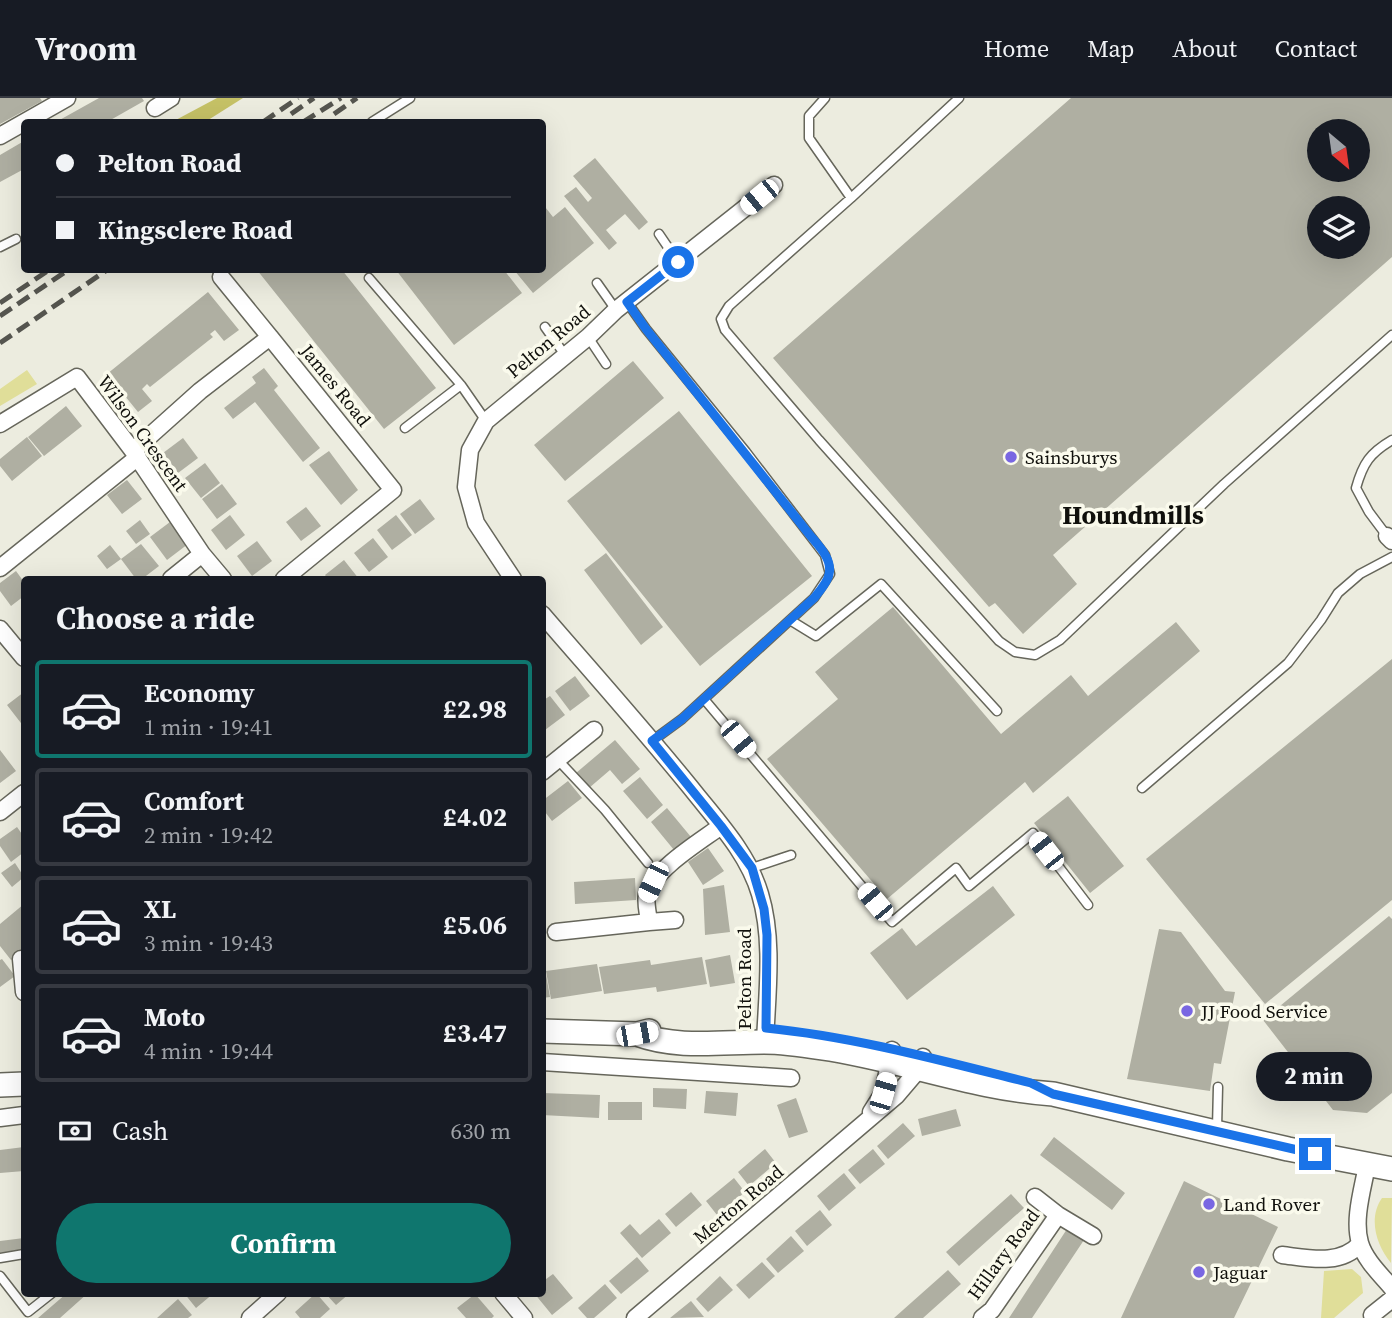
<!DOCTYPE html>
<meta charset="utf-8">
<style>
body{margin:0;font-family:"Source Serif 4",serif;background:#242831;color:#f1f3f6;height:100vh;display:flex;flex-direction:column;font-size:26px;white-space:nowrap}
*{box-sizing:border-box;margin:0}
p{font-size:23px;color:#9ea1a6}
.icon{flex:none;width:38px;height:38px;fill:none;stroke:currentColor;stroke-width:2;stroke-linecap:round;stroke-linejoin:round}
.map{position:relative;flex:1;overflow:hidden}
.side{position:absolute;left:21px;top:478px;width:525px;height:721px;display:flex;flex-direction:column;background:#171b24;border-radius:7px;box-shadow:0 7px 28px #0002}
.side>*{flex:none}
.banner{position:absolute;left:21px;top:21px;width:525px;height:154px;border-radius:7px;box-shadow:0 7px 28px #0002;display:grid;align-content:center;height:154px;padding:0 35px;background:#171b24}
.needle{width:46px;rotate:151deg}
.fabs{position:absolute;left:1307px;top:21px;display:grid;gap:14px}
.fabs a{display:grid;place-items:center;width:63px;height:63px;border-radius:50%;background:#171b24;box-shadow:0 7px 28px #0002;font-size:35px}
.end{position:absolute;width:32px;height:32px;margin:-16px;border:9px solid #1a73e8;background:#fff;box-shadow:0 0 0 4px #fff}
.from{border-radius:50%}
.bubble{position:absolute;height:49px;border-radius:24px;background:#171b24;box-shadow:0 7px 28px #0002;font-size:23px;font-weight:700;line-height:49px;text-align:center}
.car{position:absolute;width:21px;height:42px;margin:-21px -10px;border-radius:9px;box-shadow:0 0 5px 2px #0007;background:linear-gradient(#fff 24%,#345 0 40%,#fff 0 76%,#345 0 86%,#fff 0)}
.banner b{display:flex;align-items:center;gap:24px;height:66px;font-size:26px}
.banner b+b{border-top:2px solid #363941}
.banner i{width:18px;height:18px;background:#f1f3f6}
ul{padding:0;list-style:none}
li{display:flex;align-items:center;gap:21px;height:98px;margin:0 14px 10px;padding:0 21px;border:4px solid #363941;border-radius:7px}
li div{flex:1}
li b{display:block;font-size:26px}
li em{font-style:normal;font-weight:700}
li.current{border-color:#0f766e}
li>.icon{width:63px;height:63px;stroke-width:1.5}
h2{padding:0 35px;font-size:32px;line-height:84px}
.pay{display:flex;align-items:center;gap:18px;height:77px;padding:0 35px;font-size:26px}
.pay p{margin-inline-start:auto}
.button{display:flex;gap:14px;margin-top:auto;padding:14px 35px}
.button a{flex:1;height:80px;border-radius:42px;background:#0f766e;color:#fff;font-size:28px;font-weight:700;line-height:80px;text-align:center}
header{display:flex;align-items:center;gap:42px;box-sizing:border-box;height:98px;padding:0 35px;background:#171b24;border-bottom:2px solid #363941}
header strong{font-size:33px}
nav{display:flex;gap:38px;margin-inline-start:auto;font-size:24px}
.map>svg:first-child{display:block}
</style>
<header>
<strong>Vroom</strong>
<nav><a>Home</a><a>Map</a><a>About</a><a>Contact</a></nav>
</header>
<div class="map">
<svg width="1392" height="1220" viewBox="0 0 1392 1220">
<rect width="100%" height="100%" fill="#ececdf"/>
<path fill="#e0de99" d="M27 272 37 286 0 308V291Z
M1382 1100H1392L1391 1165C1376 1147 1368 1120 1382 1100Z
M1352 1171 1361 1179 1363 1195 1334 1220H1321L1324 1173Z"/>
<path fill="#c5c166" d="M217 0H243L205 24H172Z"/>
<path fill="#afafa2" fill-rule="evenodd" d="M0 0H40L42 3 0 26Z
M99 0H142L144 3 107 24H56Z
M1071 0H1392V159L1053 457 1077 486 1023 536 995 505 989 509 773 260ZM1320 33H1358V72H1320ZM1320 110H1358V149H1320Z
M24 43V71L0 84V57Z
M595 60 648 124 639 132 625 116 606 132 617 145 609 152 564 98 576 89 588 104 592 100 573 78Z
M542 105 553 119 565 109 594 145 533 195 514 172H542Z
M257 172H342L436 290 384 331Z
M396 172H504L522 195 454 247Z
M208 194 239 232 224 243 215 232 210 236 213 239 150 289 147 286 142 291 152 303 138 314 107 276Z
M633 263 664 300 565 383 534 347Z
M264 270 278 288 274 292 320 350 303 364 255 304 233 321 224 310 256 285 252 279Z
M66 308 82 328 44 358 28 339Z
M679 313 812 478 700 568 567 403Z
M27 339 42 358 12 383 0 368V361Z
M183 340 198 360 178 375 163 355Z
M329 353 358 392 341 407 309 367Z
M205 365 220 385 201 400 185 380Z
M127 382 142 401 122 416 107 397Z
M222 386 237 406 217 421 202 401Z
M420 401 435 421 415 436 400 416Z
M306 409 321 428 301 443 286 424Z
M230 417 245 437 226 452 211 432Z
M396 417 412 437 392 452 377 432Z
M140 422 150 436 136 446 126 433Z
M170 424 188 446 167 462 150 439Z
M373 440 388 459 369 474 354 455Z
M257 443 272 463 252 478 237 458Z
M141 446 159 468 142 481H136L121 461Z
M110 447 121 461 107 471 97 458Z
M606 455 663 529 641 547 584 472Z
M344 462 359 481H328L325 477Z
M16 473 24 484V498L11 508 0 493V485Z
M893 509 1001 636 1071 577 1088 598 1176 524 1200 553 1033 695 1025 684 887 801 767 661 838 601 815 574Z
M1392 561V802L1265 906 1146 761Z
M575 578 590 598 570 613 555 593Z
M24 594V629L7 607Z
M550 598 565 617 545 632 542 629V603Z
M615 642 640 671 622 686 610 672 589 690 576 675Z
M0 652 16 673 0 685Z
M640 679 663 707 647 721 623 693Z
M568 683 582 700 552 723 542 710V703Z
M1068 698 1124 768 1090 795 1034 725Z
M667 710 691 739 674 752 651 724Z
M17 729 24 739V754L11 764 0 748V741Z
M708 750 724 773 703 787 688 764Z
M15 765 24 779 12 789 1 775Z
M635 780 636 802 575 806 574 784Z
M724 787 730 834 705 837 703 791Z
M993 788 1015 817 907 902 870 855 902 830 916 848Z
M24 806V850L11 862 0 848V826Z
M1389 818 1392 821V995L1367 1015 1333 1012 1263 922Z
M1159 831 1181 834 1225 893 1235 894 1221 966 1214 965 1210 993 1127 981Z
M730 857 735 885 710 889 705 862Z
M702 859 707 886 657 894 656 889 604 896 599 869 650 862 651 867Z
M2 861 15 878 0 889V862Z
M597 866 602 893 551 901 546 873Z
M545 871 550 899 542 900V872Z
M653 990 687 991 686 1011 653 1009Z
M706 993 738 995 736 1018 704 1015Z
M542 995 600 997 599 1020 542 1017Z
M796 1000 808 1034 789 1040 777 1007Z
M608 1004H642V1022H608Z
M956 1011 961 1028 922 1038 918 1021Z
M903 1025 915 1038 888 1061 877 1048Z
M1054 1039 1125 1095 1112 1112 1040 1057Z
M24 1049V1073L0 1075V1052Z
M765 1051 776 1065 749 1088 738 1074Z
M873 1051 885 1066 860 1086 848 1072Z
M844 1075 856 1090 829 1113 817 1098Z
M734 1080 745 1094 717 1117 706 1103Z
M1184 1083 1278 1129 1234 1220H1121Z
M691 1094 702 1107 676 1129 665 1116Z
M1011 1096 1024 1110 959 1168 946 1154Z
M820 1112 832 1127 807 1148 795 1133Z
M659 1121 671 1135 642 1160 620 1135 630 1126 640 1137Z
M1067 1131 1084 1142 1032 1220H1009Z
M791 1138 804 1153 778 1175 766 1161Z
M24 1140V1151L0 1155V1143Z
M637 1159 649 1173 621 1196 609 1183Z
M762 1164 775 1178 749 1201 736 1187Z
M948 1172 961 1186 923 1220H894Z
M553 1176 573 1200 552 1217 534 1195H542V1184Z
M720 1178 733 1192 708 1214 696 1201Z
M605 1186 617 1200 594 1220H587L578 1210Z
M67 1195H88L60 1220H38Z
M184 1195H214L196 1210Z
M316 1195 330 1211 320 1220H300L295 1214Z
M325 1195H350L336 1207Z
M475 1196 494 1218 492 1220H466L457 1210Z
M178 1201 192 1217 188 1220H157Z
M691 1203 704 1219 670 1220Z"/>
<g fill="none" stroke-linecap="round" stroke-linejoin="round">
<defs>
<path id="lane" d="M825 0 809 18V40L851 100
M959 0 851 100 729 208 721 221 725 232 819 342 999 543 1015 554 1035 557 1060 542 1224 386 1392 237
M372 24 410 0
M659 136 678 164
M0 149 16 141
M369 180 461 287 486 323
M597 185 616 212
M627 204 646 231 746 354 825 457 830 476 814 500 682 621 652 643
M545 229 565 257
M588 239 606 266
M405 330 461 287
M1387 438 1369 414 1356 390C1363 365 1370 355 1392 342
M790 522 816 538 881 486 997 613
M704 601 892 824 956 770 969 788 1033 735 1088 807
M558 662 605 712 648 765
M1142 690 1288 565 1321 522 1338 495 1360 476 1392 459
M752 770 791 757
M1217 1030 1218 989
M0 1160 24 1156
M0 1178 28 1214 52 1195"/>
<path id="street" d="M155 10 171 0
M0 38 67 0
M221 179 270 239
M0 326 77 279 133 353 202 456 223 481
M133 353 200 293 270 239 393 392 284 481
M1387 438 1392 443
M0 470 138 359
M171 481 202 456
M513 481 476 425 466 389 470 352 486 323 588 239 616 212 774 87
M542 516C592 574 643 631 691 690 717 723 748 755 760 796 774 842 767 896 765 944
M0 531 24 560
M542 674 594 632
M0 714 24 695
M649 824 675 822
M556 834 649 824C648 815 645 804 647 796 654 771 701 743 721 728
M24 861H21L24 894
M542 964 791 980
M871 1014 883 995 892 952
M0 1020 24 1017
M1367 1067C1363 1090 1353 1121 1360 1145 1365 1162 1381 1177 1392 1190
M1035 1099 1058 1117 1093 1138
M1282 1157C1308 1160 1340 1168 1360 1146
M503 1195 524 1220
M1372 1217 1392 1201
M250 1220 278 1195
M635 1220 896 998 919 971 923 959
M982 1220 992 1212 1058 1117"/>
<path id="secondary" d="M542 933 637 936 649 933
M637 936C677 951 721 944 764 944 783 944 803 947 822 950 900 961 974 991 1053 996L1288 1051 1392 1071
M0 987 24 986"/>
</defs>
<use href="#lane" stroke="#66665b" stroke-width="11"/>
<use href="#street" stroke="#66665b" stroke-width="19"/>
<use href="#secondary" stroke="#66665b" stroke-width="26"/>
<use href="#lane" stroke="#fff" stroke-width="8"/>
<use href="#street" stroke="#fff" stroke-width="16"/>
<use href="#secondary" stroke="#fff" stroke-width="23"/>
<path stroke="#55554f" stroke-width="5" stroke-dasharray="14 7" stroke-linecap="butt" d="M291 16 314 0
M334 16 357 0
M263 24 298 0
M303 24 341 0
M0 205 49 172
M0 218 68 172
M0 245 107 172"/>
</g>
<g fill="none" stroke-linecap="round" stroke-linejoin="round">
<path stroke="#1a73e8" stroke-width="9" d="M678 164 627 204 646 231 809 436C817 446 833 461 829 476 828 484 819 494 814 500L682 621 652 643 721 728 752 770 764 811 767 837 766 930C856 939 943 963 1031 985L1053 996 1315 1056"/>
</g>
<g fill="#7967e2" stroke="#fafaec" stroke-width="2.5">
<circle cx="1011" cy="359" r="7"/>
<circle cx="1187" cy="913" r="7"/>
<circle cx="1209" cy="1106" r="7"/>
<circle cx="1199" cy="1174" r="7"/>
</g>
<g text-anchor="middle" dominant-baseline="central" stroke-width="7" stroke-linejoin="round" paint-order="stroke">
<g font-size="19" fill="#10100c" stroke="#fafaec">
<text transform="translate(548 243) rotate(-40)">Pelton Road</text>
<text transform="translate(336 287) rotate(51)">James Road</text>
<text transform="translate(143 335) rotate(54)">Wilson Crescent</text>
<text transform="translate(744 881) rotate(-90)">Pelton Road</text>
<text transform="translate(738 1106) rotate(-40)">Merton Road</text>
<text transform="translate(1003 1156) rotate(-54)">Hillary Road</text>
</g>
<g font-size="19" fill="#10100c" stroke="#fafaec" text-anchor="start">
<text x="1025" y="359">Sainsburys</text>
<text x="1201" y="913">JJ Food Service</text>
<text x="1223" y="1106">Land Rover</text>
<text x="1213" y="1174">Jaguar</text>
</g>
<g font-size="26" font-weight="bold" fill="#10100c" stroke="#fafaec">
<text x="1133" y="417">Houndmills</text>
</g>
</g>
</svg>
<div class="fabs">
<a><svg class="needle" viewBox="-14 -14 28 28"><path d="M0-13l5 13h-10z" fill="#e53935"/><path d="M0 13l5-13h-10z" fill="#9ea1a6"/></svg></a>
<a><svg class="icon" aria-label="layers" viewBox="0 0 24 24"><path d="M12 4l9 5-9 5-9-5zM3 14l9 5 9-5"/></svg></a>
</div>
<i class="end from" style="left:678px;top:164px"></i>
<i class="end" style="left:1315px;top:1056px"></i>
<div class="bubble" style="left:1256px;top:954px;width:116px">2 min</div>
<i class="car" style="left:759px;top:99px;rotate:231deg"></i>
<i class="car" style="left:738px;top:641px;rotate:140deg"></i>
<i class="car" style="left:1046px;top:753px;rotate:322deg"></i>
<i class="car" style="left:653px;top:784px;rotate:205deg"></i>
<i class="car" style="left:875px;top:804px;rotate:320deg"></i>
<i class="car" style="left:637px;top:936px;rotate:80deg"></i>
<i class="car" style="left:883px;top:995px;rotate:16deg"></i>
<div class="banner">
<b><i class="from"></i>Pelton Road</b>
<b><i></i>Kingsclere Road</b>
</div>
<section class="side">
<h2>Choose a ride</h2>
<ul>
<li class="current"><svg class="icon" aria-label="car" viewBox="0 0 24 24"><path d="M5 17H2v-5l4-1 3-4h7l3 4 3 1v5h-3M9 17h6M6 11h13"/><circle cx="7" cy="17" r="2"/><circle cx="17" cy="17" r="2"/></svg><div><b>Economy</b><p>1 min · 19:41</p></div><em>£2.98</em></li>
<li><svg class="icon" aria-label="car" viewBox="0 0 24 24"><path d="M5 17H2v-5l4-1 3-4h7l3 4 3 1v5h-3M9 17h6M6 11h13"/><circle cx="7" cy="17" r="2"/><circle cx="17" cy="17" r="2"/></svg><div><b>Comfort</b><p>2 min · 19:42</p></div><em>£4.02</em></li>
<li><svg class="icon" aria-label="car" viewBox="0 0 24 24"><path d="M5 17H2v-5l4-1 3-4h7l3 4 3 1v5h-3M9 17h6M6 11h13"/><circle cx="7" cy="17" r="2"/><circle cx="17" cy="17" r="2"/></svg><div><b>XL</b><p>3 min · 19:43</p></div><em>£5.06</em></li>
<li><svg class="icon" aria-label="car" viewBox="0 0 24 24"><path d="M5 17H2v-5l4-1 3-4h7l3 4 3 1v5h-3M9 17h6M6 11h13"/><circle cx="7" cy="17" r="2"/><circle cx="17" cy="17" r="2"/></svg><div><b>Moto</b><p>4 min · 19:44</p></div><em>£3.47</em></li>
</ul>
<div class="pay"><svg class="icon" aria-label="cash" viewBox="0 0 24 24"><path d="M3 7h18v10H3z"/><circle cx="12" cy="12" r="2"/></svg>Cash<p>630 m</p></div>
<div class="button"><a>Confirm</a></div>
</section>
</div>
